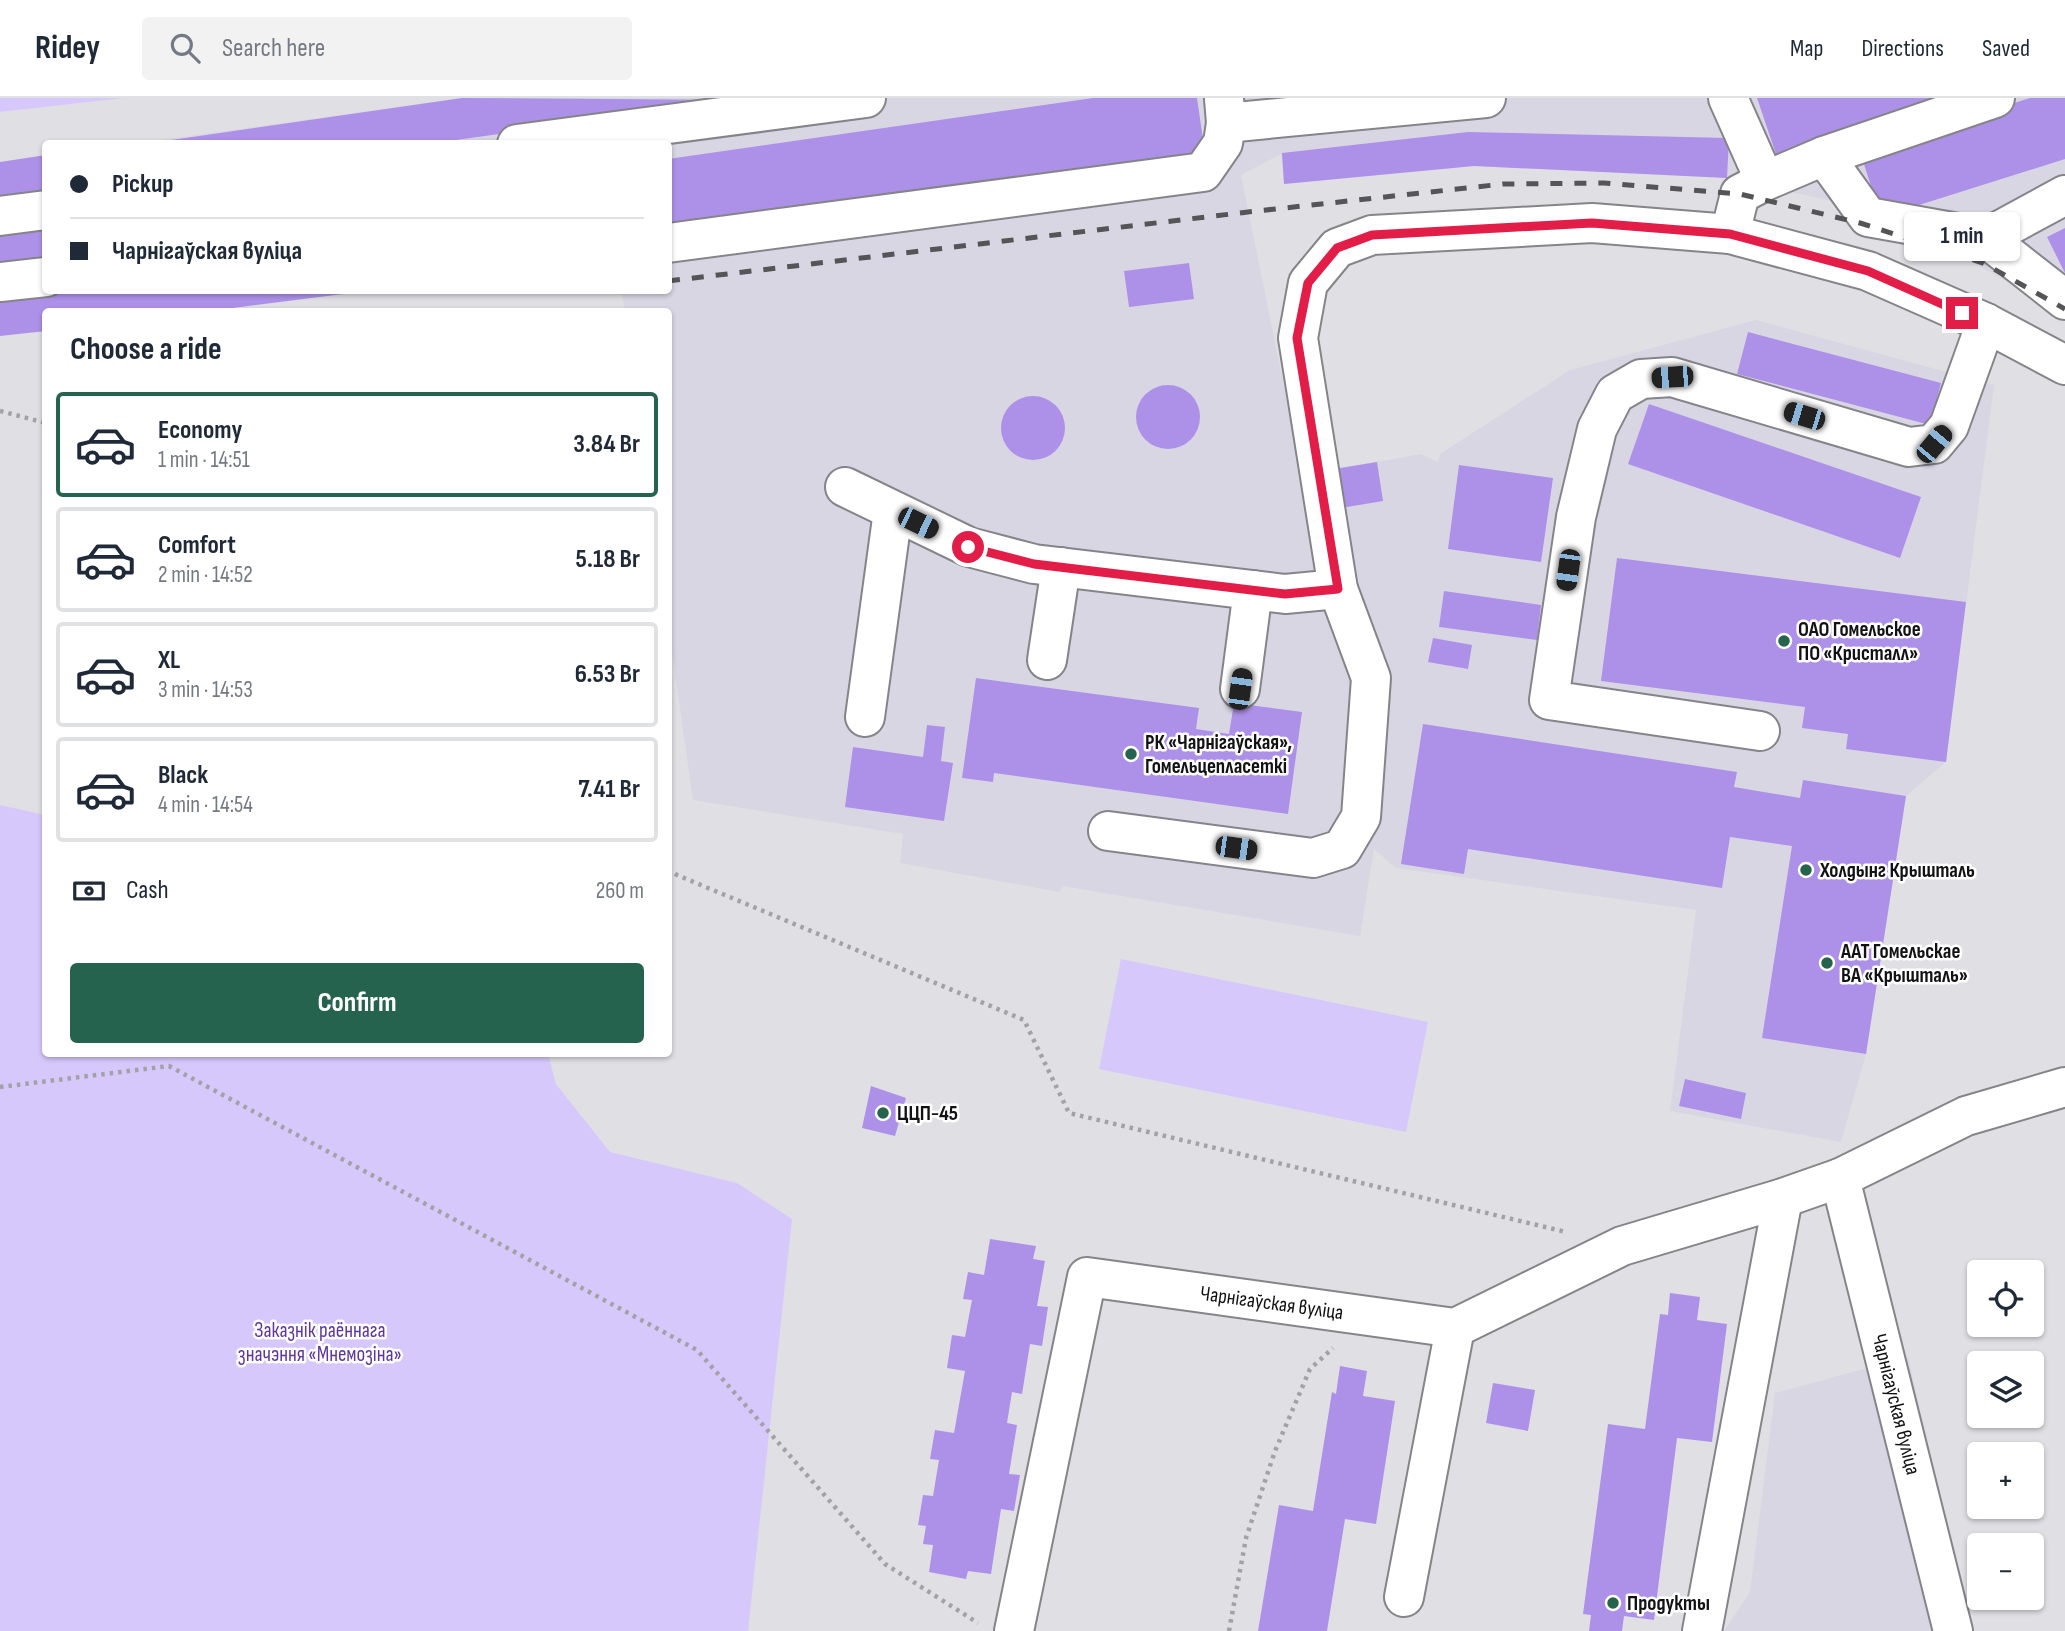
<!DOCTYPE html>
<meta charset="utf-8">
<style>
body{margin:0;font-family:"Sofia Sans Condensed",sans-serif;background:#f2f2f3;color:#1f2937;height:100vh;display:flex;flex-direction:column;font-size:26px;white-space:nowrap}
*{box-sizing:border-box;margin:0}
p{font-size:23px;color:#747a83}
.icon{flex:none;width:38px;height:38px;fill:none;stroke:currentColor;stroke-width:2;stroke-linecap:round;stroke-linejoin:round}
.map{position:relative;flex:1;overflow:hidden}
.side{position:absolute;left:42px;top:210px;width:630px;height:749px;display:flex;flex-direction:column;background:#fff;border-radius:7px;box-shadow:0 2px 5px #0004}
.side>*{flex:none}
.hud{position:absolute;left:42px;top:42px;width:630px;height:154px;border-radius:7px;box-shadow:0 2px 5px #0004;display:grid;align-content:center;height:154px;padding:0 28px;background:#fff}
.buttons{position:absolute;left:1967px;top:1162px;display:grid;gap:14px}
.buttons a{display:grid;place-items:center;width:77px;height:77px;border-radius:7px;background:#fff;box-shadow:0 2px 5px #0004;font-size:35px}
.end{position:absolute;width:32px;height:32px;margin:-16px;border:9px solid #e11d48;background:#fff;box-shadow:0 0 0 4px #fff}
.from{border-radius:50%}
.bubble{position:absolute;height:49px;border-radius:7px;background:#fff;box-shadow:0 2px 5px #0004;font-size:23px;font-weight:700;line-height:49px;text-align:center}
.car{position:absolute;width:21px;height:42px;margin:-21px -10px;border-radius:9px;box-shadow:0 0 5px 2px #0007;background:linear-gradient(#222 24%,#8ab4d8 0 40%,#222 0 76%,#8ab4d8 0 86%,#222 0)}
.hud b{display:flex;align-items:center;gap:24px;height:66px;font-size:26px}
.hud b+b{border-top:2px solid #e0e1e3}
.hud i{width:18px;height:18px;background:#1f2937}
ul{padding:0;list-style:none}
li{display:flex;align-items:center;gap:21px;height:105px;margin:0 14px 10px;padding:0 14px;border:4px solid #e0e1e3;border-radius:7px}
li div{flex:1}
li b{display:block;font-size:26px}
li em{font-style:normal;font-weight:700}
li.current{border-color:#25634f}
li>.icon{width:63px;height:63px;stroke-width:1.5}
h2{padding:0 28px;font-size:32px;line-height:84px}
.pay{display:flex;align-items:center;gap:18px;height:77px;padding:0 28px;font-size:26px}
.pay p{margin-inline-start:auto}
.action{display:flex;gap:14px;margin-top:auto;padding:14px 28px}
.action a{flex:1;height:80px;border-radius:7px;background:#25634f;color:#fff;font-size:28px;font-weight:700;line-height:80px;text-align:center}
header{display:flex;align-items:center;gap:42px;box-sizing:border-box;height:98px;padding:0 35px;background:#fff;border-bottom:2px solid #e0e1e3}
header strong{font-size:33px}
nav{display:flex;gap:38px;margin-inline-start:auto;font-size:24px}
.search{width:490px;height:63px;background:#f2f2f3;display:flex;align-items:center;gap:18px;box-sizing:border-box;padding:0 24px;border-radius:7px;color:#747a83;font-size:26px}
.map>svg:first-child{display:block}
</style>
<header>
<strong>Ridey</strong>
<div class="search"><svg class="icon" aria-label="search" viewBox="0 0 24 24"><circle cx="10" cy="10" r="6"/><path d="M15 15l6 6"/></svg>Search here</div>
<nav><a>Map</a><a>Directions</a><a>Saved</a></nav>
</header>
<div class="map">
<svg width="2065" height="1533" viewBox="0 0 2065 1533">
<rect width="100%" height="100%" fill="#e0dfe4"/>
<path fill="#d9d6e3" d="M462 0H2065V218L2001 180 1873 112 1727 80 1474 68 1284 86 1281 56 1241 77 1302 377 1421 356 1438 364 1440 356 1570 272 1756 222 1994 287 1946 664 1906 698 1866 956 1841 1044 1670 1013 1696 812 1396 770 1374 751 1360 838 1062 788 1060 794 900 765 903 736 693 702 668 526V214L625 213 622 193 668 192 669 166 865 140 871 125 669 153 668 46H132Z
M1908 1259 1971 1533H1724L1750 1494 1775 1295Z"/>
<path fill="#d7c8fc" d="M0 0H124L0 14Z
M0 707 45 717 46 956H548L556 986 610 1054 737 1085 792 1121 748 1533H0Z
M1121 861 1428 924 1406 1034 1099 971Z"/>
<path fill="#ad91e8" d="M462 0 746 2 427 46H144Z
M1093 0H1197L1206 62 668 139V61Z
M1757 0H1967L1779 65Z
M2030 0H2065V61L1881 119 1860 54Z
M1468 34 1729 40 1727 80 1474 68 1284 86 1282 55Z
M46 57V98L0 104V64Z
M46 124V176L0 181V129Z
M2065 130V175L2047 139Z
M1189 165 1194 201 1129 209 1124 173Z
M46 192H359V194L201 214H46V233L0 238V195Z
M1748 234 1941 285 1930 327 1737 276Z
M1136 319a32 32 0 1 1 64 0a32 32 0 1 1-64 0Z
M1001 330a32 32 0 1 1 64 0a32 32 0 1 1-64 0Z
M1649 306 1921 399 1900 460 1628 366Z
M1377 364 1383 403 1341 410 1334 371Z
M1459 367 1553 380 1541 464 1448 451Z
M1617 460 1966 504 1946 664 1846 651 1848 636 1802 630 1805 609 1601 583Z
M1444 493 1541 507 1537 542 1439 529Z
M1433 540 1472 547 1468 571 1428 564Z
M976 580 1199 610 1196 631 1229 636 1234 605 1302 614 1288 716 994 675 993 684 962 680Z
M1423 626 1737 674 1734 689 1800 700 1803 682 1906 698 1866 956 1762 940 1792 748 1730 739 1722 790 1468 751 1464 776 1401 766Z
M927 627 945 629 941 663 953 665 944 723 845 709 853 649 923 659Z
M1685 981 1746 995 1741 1021 1679 1008Z
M871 988 906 1000 895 1038 862 1030Z
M990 1141 1036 1148 1033 1161 1045 1163 1037 1208 1048 1209 1042 1248 1030 1246 1022 1296 1012 1294 1007 1325 1017 1327 1009 1376 1020 1377 1014 1413 1001 1411 991 1476 968 1473 966 1481 929 1474 933 1447 923 1446 926 1428 918 1427 923 1397 933 1398 939 1362 930 1361 935 1332 954 1335 965 1273 947 1270 952 1237 965 1239 972 1202 963 1201 968 1174 984 1177Z
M1670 1195 1700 1199 1697 1222 1727 1226 1712 1344 1677 1340 1654 1522 1624 1518 1622 1533H1589L1591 1517 1583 1516 1608 1326 1645 1331 1660 1216 1668 1217Z
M1340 1268 1367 1273 1363 1298 1395 1303 1376 1426 1345 1421 1327 1533H1258L1279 1407 1313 1413 1332 1294 1336 1296Z
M1493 1285 1535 1292 1528 1333 1486 1325Z"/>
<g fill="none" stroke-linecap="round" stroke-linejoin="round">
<defs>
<g id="minor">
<path d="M1728 0 1765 83 1740 96 1730 136"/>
<path d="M1224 1 1226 25 1486 0"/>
<path d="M517 46 866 0"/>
<path d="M1824 58 1868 119 1986 140 2065 202"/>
<path d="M1765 83 1824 58 1995 0"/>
<path d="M0 118 46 112"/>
<path d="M1986 140 2065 97"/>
<path d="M668 145 1203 74 1223 45 1226 25"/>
<path d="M0 184 46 179"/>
<path d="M845 389 969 449 1034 466 1285 496 1338 491"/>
<path d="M1047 562 1061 469"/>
<path d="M1240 591 1253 492"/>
<path d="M865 619 893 413"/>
<path d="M1760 633 1549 602 1576 419 1597 331 1615 296 1641 281 1672 279 1909 349 1934 346 1949 328 1986 225"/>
<path d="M1108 733 1313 760 1342 751 1361 719 1371 580 1338 491 1298 240 1308 185 1337 150 1372 137 1592 125 1730 136 1868 173 1986 225 2065 267"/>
<path id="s1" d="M1840 1080 1953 1533"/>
<path d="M1404 1499 1455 1230"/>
<path id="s2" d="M1014 1533 1087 1179 1455 1230 1622 1148 1783 1100 1840 1080 1966 1018 2065 989"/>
<path d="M1702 1533 1783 1100"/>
</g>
</defs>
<use href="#minor" stroke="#858489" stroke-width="42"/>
<path stroke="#a2a1a5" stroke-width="4.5" stroke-dasharray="3.5 5" stroke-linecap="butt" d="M0 313 46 325
M668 771 677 777 1024 922 1069 1015 1566 1134
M0 989 169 968 697 1252 885 1466 978 1525
M1229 1533 1246 1440 1275 1353 1310 1271 1333 1250"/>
<use href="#minor" stroke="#fff" stroke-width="38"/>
<path stroke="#555457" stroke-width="5" stroke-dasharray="12 12" stroke-linecap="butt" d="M668 183 1248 114 1503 86 1604 85 1740 96 1860 125 1983 165 2065 211"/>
</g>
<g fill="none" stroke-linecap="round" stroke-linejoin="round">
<path stroke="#e11d48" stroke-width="9" d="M968 449 1034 466 1285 496 1338 491 1297 240 1308 185 1337 150 1372 137 1592 125 1730 136 1868 173 1962 215"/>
</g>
<g fill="#25634f" stroke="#fff" stroke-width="2.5">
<circle cx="1784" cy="543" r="7"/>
<circle cx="1131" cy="656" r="7"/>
<circle cx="1806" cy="772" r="7"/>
<circle cx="1827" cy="865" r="7"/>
<circle cx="883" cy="1015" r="7"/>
<circle cx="1613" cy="1505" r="7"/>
</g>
<g text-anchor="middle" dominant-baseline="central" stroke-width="5" stroke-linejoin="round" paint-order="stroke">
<g font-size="21" font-weight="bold" fill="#121113" stroke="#fff" text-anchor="start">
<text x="1798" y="531">ОАО Гомельское<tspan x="1798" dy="24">ПО «Кристалл»</tspan></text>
<text x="1145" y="644">РК «Чарнігаўская»,<tspan x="1145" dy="24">Гомельцепласеткі</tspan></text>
<text x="1820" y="772">Холдынг Крышталь</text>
<text x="1841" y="853">ААТ Гомельскае<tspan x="1841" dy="24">ВА «Крышталь»</tspan></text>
<text x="897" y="1015">ЦЦП-45</text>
<text x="1627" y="1505">Продукты</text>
</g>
<g font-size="21" fill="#121113" stroke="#fff">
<text stroke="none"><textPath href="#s2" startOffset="548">Чарнігаўская вуліца</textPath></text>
<text stroke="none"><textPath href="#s1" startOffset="233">Чарнігаўская вуліца</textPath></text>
</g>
<g font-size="21" fill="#5f379c" stroke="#fff">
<text x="320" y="1232">Заказнік раённага<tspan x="320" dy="24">значэння «Мнемозіна»</tspan></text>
</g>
</g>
</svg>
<div class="buttons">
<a><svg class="icon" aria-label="locate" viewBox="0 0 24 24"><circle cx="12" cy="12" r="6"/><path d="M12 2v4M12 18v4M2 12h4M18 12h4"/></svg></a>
<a><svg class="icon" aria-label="layers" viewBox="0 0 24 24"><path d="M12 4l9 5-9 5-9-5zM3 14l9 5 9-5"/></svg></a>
<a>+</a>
<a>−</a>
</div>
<i class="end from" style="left:968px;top:449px"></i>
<i class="end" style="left:1962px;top:215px"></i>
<div class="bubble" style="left:1904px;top:114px;width:116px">1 min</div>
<i class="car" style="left:1672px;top:279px;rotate:266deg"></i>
<i class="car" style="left:1804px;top:318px;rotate:287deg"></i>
<i class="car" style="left:1934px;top:346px;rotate:40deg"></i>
<i class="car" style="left:918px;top:425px;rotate:116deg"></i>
<i class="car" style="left:1568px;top:472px;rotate:188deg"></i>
<i class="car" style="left:1240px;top:591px;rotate:8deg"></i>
<i class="car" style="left:1236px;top:750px;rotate:98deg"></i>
<div class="hud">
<b><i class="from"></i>Pickup</b>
<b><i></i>Чарнігаўская вуліца</b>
</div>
<section class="side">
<h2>Choose a ride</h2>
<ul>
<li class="current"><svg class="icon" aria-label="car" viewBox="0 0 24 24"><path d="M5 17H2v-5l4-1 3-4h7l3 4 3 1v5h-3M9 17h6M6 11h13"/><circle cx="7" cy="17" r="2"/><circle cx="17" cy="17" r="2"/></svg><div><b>Economy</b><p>1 min · 14:51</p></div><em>3.84 Br</em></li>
<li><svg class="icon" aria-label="car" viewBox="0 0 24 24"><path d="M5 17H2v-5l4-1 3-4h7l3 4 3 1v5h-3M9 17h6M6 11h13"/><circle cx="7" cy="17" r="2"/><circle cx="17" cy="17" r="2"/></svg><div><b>Comfort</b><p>2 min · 14:52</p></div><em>5.18 Br</em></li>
<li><svg class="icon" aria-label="car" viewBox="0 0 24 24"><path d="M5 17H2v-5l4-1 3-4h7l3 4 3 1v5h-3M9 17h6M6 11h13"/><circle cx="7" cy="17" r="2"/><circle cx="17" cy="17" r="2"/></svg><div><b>XL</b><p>3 min · 14:53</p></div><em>6.53 Br</em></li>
<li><svg class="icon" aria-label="car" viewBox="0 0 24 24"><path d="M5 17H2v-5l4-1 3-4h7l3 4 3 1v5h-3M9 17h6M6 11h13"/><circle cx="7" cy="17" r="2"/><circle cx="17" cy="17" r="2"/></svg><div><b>Black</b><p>4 min · 14:54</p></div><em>7.41 Br</em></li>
</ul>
<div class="pay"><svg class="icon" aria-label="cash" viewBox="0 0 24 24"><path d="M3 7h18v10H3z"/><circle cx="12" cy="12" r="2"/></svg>Cash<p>260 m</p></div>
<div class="action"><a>Confirm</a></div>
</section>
</div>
